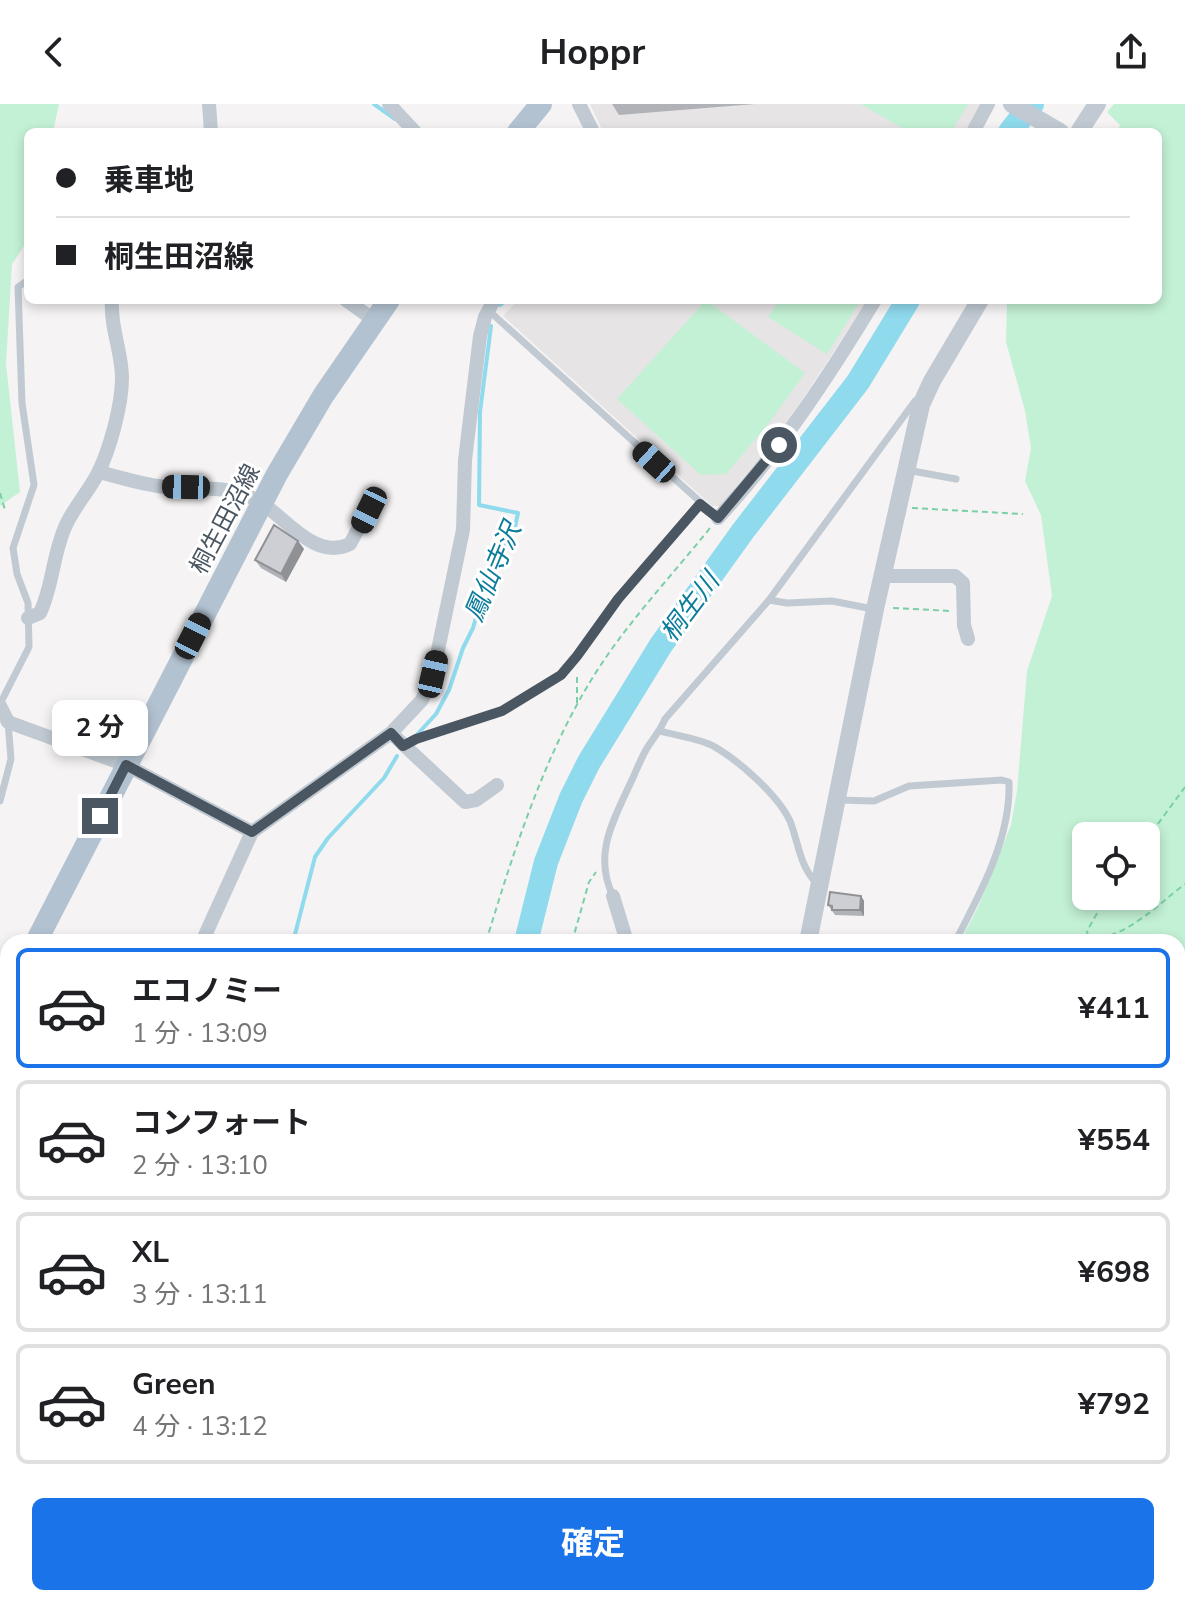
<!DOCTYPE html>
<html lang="ja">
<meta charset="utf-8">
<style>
body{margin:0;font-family:"Nunito Sans","Noto Sans JP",sans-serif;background:#f2f2f2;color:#202124;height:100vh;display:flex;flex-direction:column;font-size:30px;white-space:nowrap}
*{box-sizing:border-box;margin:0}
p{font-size:26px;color:#757577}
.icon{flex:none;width:44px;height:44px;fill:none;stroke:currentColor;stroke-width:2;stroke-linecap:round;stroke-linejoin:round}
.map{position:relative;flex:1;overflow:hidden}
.drawer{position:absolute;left:0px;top:830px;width:1186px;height:672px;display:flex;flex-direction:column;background:#fff;border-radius:24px 24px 0 0;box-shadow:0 4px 12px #0003}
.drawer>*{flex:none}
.top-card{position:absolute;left:24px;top:24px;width:1138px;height:176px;border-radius:12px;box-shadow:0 4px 12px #0003;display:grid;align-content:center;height:176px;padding:0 32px;background:#fff}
.buttons{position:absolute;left:1072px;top:718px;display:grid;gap:16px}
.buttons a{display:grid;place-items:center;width:88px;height:88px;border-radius:12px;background:#fff;box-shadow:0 4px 12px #0003;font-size:40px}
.end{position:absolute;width:36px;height:36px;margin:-18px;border:10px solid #4a5661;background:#fff;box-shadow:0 0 0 4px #fff}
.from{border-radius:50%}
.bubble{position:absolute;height:56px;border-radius:12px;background:#fff;box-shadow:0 4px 12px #0003;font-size:26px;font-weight:700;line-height:56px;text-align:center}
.car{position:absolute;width:24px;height:48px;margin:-24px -12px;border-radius:10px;box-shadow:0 0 6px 2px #0007;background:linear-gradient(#222 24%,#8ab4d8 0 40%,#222 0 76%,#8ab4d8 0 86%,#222 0)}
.top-card b{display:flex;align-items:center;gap:28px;height:76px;font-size:30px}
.top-card b+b{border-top:2px solid #e0e0e0}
.top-card i{width:20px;height:20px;background:#202124}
ul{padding:14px 0 0;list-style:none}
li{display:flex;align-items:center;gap:24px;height:120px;margin:0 16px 12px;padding:0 16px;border:4px solid #e0e0e0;border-radius:12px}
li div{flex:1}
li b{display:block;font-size:30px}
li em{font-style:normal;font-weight:700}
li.active{border-color:#1a73e8}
li>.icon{width:72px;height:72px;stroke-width:1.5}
.action{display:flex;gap:16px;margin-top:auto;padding:16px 32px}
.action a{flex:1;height:92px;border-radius:12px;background:#1a73e8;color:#fff;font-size:32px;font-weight:700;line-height:92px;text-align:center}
header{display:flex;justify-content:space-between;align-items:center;height:104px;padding:0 32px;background:#fff;font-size:36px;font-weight:700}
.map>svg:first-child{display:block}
</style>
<header><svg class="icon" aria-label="back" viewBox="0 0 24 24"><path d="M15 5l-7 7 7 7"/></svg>Hoppr<svg class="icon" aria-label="share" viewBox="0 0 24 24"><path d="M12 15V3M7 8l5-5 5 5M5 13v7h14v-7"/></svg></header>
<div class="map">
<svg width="1185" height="1502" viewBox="0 0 1185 1502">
<rect width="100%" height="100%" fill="#f5f3f3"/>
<path fill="#e6e4e5" d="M590 0H982L968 28H603Z
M518 196H868L784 323 720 402H712L503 212Z"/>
<path fill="#c3f1d5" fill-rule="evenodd" d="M0 0H59L53 28H28V136L12 160 6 260 20 388 0 402Z
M861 0H968L951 28H909Z
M1114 0H1185V1101L1178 1095V838H960L978 803 1011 721 1017 687 1027 567 1052 492 1041 411 1025 377 1031 344 1025 307 1006 238 1007 198 1158 196V28H1117L1120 21 1107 8ZM1086 732H1146V792H1086Z
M706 196 805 269 769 319 726 370 701 371 617 295Z
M779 196H861L827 250 768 213Z
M1178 1222 1185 1226V1502H856L859 1494H1178Z"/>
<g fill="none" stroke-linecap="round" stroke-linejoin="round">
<path stroke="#90daee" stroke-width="4" d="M374 0 395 15
M500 201 506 196
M413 635 436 610 449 586 463 544 473 524 489 467 514 428 518 409 479 401 480 308 491 222
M293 838 315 753 328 734 384 674 397 652
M210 1502 213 1494"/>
<path stroke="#90daee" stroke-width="24" d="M1010 28 1032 0
M526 838 546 758 571 694 589 658 661 541 743 427 858 278 908 196
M800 1502 802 1494"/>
<path stroke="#7ad0a6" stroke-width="2" stroke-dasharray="6 4" stroke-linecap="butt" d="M0 389 5 406
M912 404 1023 410
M893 504 951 507
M577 599V570
M1146 736 1185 683
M1107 792 1087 827 1088 834C1124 837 1158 800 1185 780
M486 838C512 752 543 655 590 578 623 523 670 474 710 424
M572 838 589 778 596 768
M716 1502 721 1494"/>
<path stroke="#c1cad2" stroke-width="7" d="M488 206 718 414
M907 366 956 375
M769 496 787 499 832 497 873 505
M0 600 29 543 28 499 17 470 13 444 34 381 22 299 18 183 28 176
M660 627C677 632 700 634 715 643 739 657 778 691 790 717 799 740 799 761 817 780
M405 641 416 635 502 607 561 571 577 552 618 495 700 400
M838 696 874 697 909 682 1002 676 1009 678C1011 734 980 790 955 838
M0 697 11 655 8 618
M613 792C593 751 613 717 630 680 636 668 641 653 649 641 655 632 661 625 665 615L769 496 915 297
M1178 893 1185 869
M0 1399 8 1404
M3 1502 8 1492
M153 1502 157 1494
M402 1502 407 1494"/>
<path stroke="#c1cad2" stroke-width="14" d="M209 0 211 28
M389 0 415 28
M579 0 593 28
M973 28 988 0
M346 196 374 216
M99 368C118 373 138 379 158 382 196 389 225 377 260 398 286 414 315 457 350 440L377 390
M718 414C779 348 829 272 875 196
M882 472H955L963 479 964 521 968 535
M28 514 40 509C53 482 53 448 66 421 74 403 89 387 98 369 110 345 122 301 122 274 122 247 110 224 112 196
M0 602 8 618 126 661 252 728
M391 629 465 698 476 696 497 681
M613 792 627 838
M202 838 252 728 391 629 422 596 433 570 463 426 465 356 480 232 485 213 494 196
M1178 1107 1185 1118
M0 1218 8 1204
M0 1245 8 1249
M288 1494 302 1502
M477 1494 491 1502
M220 1502 223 1494
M684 1502 690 1494"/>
<path stroke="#c1cad2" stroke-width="18" d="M1012 0 1060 28
M1079 28 1097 0
M808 838 875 505 921 301 932 277 980 196
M840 1502 841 1494"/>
<path stroke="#b3c2d1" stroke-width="22" d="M518 28 541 0
M36 838 277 370 323 292 389 196
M0 907 8 892"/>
</g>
<path fill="#b0b2b7" d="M612 0H755L619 11Z
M298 437 304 445 286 478 261 464 255 456Z
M861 792 864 797V812L835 811 828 801Z
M308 1494H337L332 1502H318L311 1497Z"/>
<path fill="#909195" d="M298 437 304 445 286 478 281 470Z
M861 792 864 797V812L860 806Z
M330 1494H337L332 1502H325Z"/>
<path fill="#cdcfd5" stroke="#909195" stroke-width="2" d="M274 421 298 437 281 470 255 456Z
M830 788 861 792 860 806H832V802L828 801Z
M310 1494H330L325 1502Z"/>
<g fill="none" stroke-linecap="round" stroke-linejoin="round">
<path stroke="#4a5661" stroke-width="10" d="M100 712 126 661 252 728 391 629 403 642 416 635 502 607 561 571 577 552 618 495 700 400 718 414 779 341"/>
</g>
<g text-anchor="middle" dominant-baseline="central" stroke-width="6" stroke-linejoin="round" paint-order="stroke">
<g font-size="24" fill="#4a5661" stroke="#fff">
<text transform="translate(225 415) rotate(-62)">桐生田沼線</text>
</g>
<g font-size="26" font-style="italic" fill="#0c7c9b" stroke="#fff">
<text transform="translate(493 468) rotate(-67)">鳳仙寺沢</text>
<text transform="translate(690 503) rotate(-53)">桐生川</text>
</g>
</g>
</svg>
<div class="buttons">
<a><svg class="icon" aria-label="locate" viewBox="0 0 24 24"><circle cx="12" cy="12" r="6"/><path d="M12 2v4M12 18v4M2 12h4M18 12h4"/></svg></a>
</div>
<i class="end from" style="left:779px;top:341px"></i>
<i class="end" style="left:100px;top:712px"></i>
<div class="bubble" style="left:52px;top:596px;width:96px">2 分</div>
<i class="car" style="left:654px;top:358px;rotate:312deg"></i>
<i class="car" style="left:186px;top:383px;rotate:271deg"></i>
<i class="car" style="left:369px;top:406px;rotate:206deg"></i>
<i class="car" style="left:193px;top:532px;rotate:27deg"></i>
<i class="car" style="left:433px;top:570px;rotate:13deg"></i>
<div class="top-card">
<b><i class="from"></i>乗車地</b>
<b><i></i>桐生田沼線</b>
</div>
<section class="drawer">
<ul>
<li class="active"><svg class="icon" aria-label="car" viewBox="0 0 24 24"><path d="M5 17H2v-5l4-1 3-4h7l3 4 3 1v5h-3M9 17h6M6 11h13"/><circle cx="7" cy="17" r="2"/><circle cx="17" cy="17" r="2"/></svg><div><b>エコノミー</b><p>1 分 · 13:09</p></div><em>¥411</em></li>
<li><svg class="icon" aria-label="car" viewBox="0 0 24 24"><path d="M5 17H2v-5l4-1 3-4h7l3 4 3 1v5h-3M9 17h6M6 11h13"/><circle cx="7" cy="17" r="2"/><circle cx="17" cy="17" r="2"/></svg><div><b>コンフォート</b><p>2 分 · 13:10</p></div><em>¥554</em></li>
<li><svg class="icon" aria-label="car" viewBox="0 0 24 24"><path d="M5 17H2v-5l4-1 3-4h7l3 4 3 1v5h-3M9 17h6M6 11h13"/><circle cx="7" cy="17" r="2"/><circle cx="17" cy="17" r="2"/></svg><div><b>XL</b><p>3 分 · 13:11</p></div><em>¥698</em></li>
<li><svg class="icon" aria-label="car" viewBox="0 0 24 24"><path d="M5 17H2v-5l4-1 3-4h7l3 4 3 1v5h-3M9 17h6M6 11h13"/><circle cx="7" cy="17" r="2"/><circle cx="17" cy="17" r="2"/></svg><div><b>Green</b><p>4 分 · 13:12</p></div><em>¥792</em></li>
</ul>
<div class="action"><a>確定</a></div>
</section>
</div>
